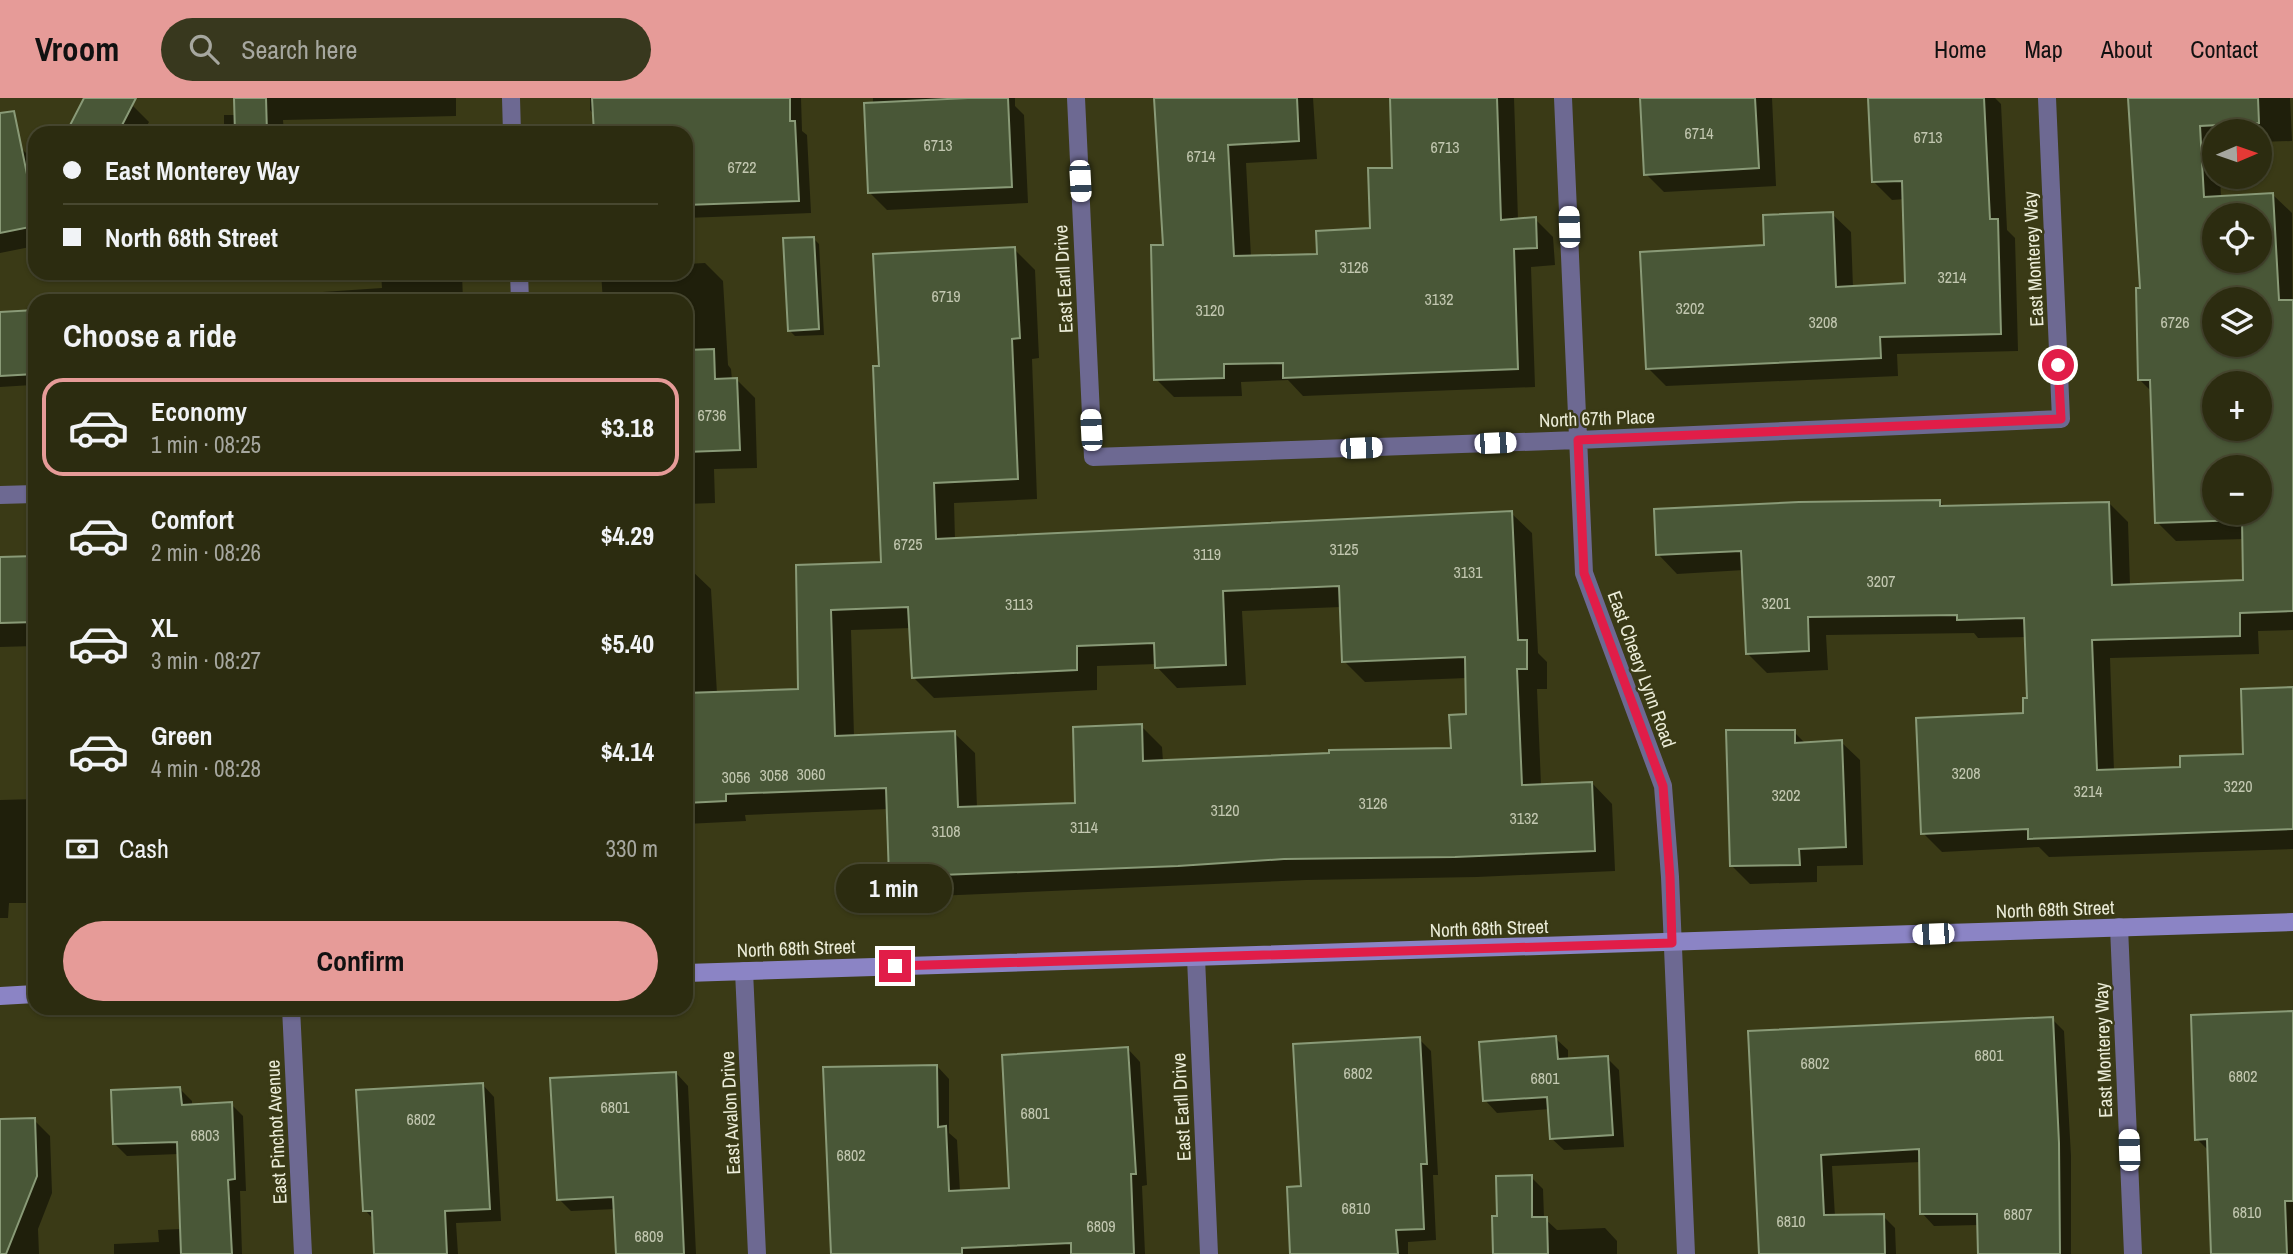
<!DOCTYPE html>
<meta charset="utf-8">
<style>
body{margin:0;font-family:"Archivo Narrow",sans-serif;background:#38381e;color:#f1f3f6;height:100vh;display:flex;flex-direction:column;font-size:26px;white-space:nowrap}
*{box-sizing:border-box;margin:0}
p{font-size:23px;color:#a6a79f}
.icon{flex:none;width:38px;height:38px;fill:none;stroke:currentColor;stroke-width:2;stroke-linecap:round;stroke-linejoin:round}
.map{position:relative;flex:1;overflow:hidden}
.sheet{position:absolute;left:28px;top:196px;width:665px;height:721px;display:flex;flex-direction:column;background:#2c2c10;border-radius:21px;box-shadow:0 2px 5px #0004,0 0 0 2px #484830}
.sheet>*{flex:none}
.banner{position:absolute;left:28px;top:28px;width:665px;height:154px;border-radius:21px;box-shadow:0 2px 5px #0004,0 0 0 2px #484830;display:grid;align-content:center;height:154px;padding:0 35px;background:#2c2c10}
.needle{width:46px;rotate:88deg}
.controls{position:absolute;left:2202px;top:21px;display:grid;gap:14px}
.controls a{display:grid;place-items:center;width:70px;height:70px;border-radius:50%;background:#2c2c10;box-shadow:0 2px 5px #0004,0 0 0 2px #484830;font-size:35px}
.end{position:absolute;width:32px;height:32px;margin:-16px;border:9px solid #e11d48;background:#fff;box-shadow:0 0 0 4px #fff}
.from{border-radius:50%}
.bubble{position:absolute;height:49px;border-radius:24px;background:#2c2c10;box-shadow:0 2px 5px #0004,0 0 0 2px #484830;font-size:23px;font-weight:800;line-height:49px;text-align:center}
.car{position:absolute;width:21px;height:42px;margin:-21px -10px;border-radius:9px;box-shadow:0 0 5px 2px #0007;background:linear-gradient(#fff 24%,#345 0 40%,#fff 0 76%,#345 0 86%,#fff 0)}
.banner b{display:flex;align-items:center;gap:24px;height:66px;font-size:26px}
.banner b+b{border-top:2px solid #484830}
.banner i{width:18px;height:18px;background:#f1f3f6}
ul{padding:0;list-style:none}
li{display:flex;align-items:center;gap:21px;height:98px;margin:0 14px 10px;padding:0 21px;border:4px solid transparent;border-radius:21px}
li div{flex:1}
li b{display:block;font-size:26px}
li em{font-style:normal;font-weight:800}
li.active{border-color:#e69b98}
li>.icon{width:63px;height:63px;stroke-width:1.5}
h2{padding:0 35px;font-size:32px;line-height:84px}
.pay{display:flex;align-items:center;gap:18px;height:77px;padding:0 35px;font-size:26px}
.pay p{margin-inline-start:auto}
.primary-button{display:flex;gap:14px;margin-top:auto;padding:14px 35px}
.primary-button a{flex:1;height:80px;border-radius:42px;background:#e69b98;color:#111;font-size:28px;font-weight:800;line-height:80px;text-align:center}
header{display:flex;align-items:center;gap:42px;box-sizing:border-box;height:98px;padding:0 35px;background:#e69b98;color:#111}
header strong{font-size:33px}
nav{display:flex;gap:38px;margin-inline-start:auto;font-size:24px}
.search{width:490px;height:63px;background:#38381e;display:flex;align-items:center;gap:18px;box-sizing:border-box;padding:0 24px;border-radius:38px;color:#a6a79f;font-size:26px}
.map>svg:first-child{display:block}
</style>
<header>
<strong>Vroom</strong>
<div class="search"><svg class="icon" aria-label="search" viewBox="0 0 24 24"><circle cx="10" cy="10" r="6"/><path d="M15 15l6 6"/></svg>Search here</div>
<nav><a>Home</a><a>Map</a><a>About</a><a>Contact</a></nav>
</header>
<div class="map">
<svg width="2293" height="1156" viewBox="0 0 2293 1156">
<rect width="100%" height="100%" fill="#3a3a16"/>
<path fill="#0007" fill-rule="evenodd" d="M86 0H119L132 7 149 24 145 31 153 35H68Z
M236 0H456V18L283 22 284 35H224V17H236Z
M590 0H801L802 33 807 37 811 115 686 120V35H595L594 17 590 12Z
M873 0H1015V8L1024 17 1028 105 887 112 870 95Z
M1154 0H1313L1317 61 1246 65 1251 159 1319 158 1372 132 1394 72 1391 0H1514L1518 122 1535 121 1553 139 1555 167 1531 169 1535 289 1303 298 1288 282 1241 284 1242 298 1174 299 1156 281 1165 148Z
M1641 0H1772L1776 88 1664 94 1646 76Z
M1870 0H1995L2001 6 2007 132 2015 140 2018 253 1897 256 1898 278 1666 288 1648 270 1766 149 1832 116 1851 134 1853 190 1907 187 1905 101 1892 102 1874 84Z
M2130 0H2290L2292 43 2259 44V33H2214V79H2220L2221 99 2272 96 2292 115 2293 532 2258 533 2259 556 2110 560 2114 673 2182 670 2245 658 2293 591V751L2049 759 2039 749 1942 754 1923 735 2025 616 2029 601 2027 539 1978 540 1974 535 1826 537 1828 572 1767 575 1748 556 1744 472 1677 476 1658 456 1939 403 1945 409 2109 405 2128 424 2130 488 2245 484 2244 441 2176 443 2157 424 2152 294 2139 281 2142 192ZM2214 117H2259V163H2214ZM2214 201H2259V247H2214ZM2214 285H2259V331H2214ZM2214 369H2259V415H2214Z
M20 49 35 64V148L0 155V53Z
M814 141 819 146 824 237 795 238 789 232Z
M1014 151 1035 172 1039 260 1032 261 1037 401 954 405 955 442 1511 415 1532 435 1538 555 1547 564V591H1537L1541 687 1592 685 1612 706 1615 773 1477 779 1306 782 911 799 890 779 888 711 745 717 746 723 686 726V471H690L711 491 717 596 800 592 798 469 883 466 881 270ZM1341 509 1344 563 1365 584 1467 580V618L1452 651 1163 664 1162 649 1141 628 1077 706 977 710 975 655 954 635 854 639 851 532 911 530 914 580 934 600 1097 592V568L1157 566V569L1177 590 1246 587 1242 513Z
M705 165 723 183 728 267 731 271 732 282H737L755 300 757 370 714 371 715 405 686 406V203H603L601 175H686V166Z
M381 175H462L463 203H278V197L382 190Z
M30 208H35V303L33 301 32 287 0 289V216L30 214Z
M35 460V548L0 549V461Z
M1794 634 1806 646 1841 644 1860 662 1863 767 1817 768V784L1750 786 1732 768Z
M35 701V805H9L8 820H0V702Z
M2293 915V1156H2213L2209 1053 2197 1041Z
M2052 921 2064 933 2071 1058V1156H1979V1127L1934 1128 1922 1115 1921 1064 1832 1068 1835 1119 1883 1118 1895 1130 1896 1156H1761L1749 935Z
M1555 940 1568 952V962L1607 960 1619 972 1624 1049 1564 1052 1551 1040 1550 1011 1497 1015 1485 1002Z
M1419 941 1431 953 1438 1077H1433L1436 1142 1408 1144V1156H1292L1303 1090Z
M1128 951 1140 964 1147 1087 1142 1088 1145 1156H832L937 968 949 981V1035L957 1042 960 1094 1011 1092Z
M676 975 688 988 696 1156H618L616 1111 571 1113 559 1101Z
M482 986 494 999 501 1123 456 1125 458 1156H376L374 1122 365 1112Z
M180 991 192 1003V1008L231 1006 243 1018 246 1093H240L242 1156H114V1146L159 1144 158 1132 181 1131 179 1056 127 1058 115 1046Z
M34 1022 50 1038 52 1095 38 1131 39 1156H0V1023Z
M1531 1079 1543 1091 1544 1120 1557 1132 1605 1130 1617 1143V1156H1494L1498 1119Z"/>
<path fill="#495737" stroke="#899a77" stroke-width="2" fill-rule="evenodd" d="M84 0H136L118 35H66Z
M234 0H266L267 35H235Z
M592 0H790V23H795L799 103 686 107V35H594Z
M968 0H1008L1012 89 868 95 864 5Z
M1154 0H1297L1299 43 1228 47 1234 158 1317 156 1316 133 1370 130 1368 70H1392L1390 0H1497L1501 122 1536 119 1537 150 1514 151 1518 271 1283 280V265L1224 266V280L1154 282 1151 147H1163Z
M1640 0H1755L1759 70 1644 77Z
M1868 0H1984L1990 121H1998L2001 236 1880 239 1881 260 1646 271 1640 154 1764 147 1763 117 1833 114 1836 189 1905 185 1902 83 1872 84Z
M2128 0H2258L2259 25 2200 28 2204 99 2273 95 2279 202H2293V513L2240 515V538L2092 542 2097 672 2180 669V658L2243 656 2241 591 2293 589V731L2028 741V731L1921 736 1916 620 2023 615V600H2027L2024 520 1957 522V517L1808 519 1809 553 1746 556 1741 453 1656 457 1654 411 1799 404 1940 402V408L2109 404 2112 487 2243 482 2242 422 2155 425 2150 282H2138L2136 190H2140ZM2214 117H2259V163H2214ZM2214 201H2259V247H2214ZM2214 285H2259V331H2214ZM2214 369H2259V415H2214Z
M14 13 35 115V128L0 135V15Z
M814 139 819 231 788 233 783 140Z
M1015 149 1020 240 1012 241 1018 381 934 385 936 441 1512 413 1518 542H1527V571H1517L1522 687 1592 684 1595 753 1455 759 1284 761 1178 768 889 779 886 690 726 696V703L686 705V595L798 591 796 467 881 464 873 268H879L873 156ZM1339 488 1342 564 1465 559 1466 616 1449 617 1451 650 1329 652V655L1143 663 1142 626 1073 629 1075 705 958 709 955 633 835 638 831 512 908 509 912 580 1077 572V548L1154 545 1155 570 1226 567 1223 493Z
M35 212V276L0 278V214Z
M714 251 715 281 737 280 740 352 686 354V252Z
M35 458V524L0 525V459Z
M1726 632H1795V645L1842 642 1846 749 1799 751 1800 767 1730 768Z
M2293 913V1103H2285L2287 1156H2211L2207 1041 2195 1042 2191 917Z
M2053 919 2059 1045 2060 1156H1978L1977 1116H1920L1919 1051 1821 1057 1824 1117 1884 1116 1885 1156H1759L1748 933Z
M1556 938 1558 961 1608 958 1613 1037 1550 1041 1547 999 1483 1003 1479 944Z
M1420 939 1427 1066H1421L1424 1131 1396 1132 1398 1156H1290L1287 1089 1301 1088 1293 946Z
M1128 949 1136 1076H1131L1134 1156H1071V1145L962 1150V1156H831L823 969 937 967 938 1029 946 1028 949 1093 1009 1090 1002 957Z
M676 974 684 1156H616L613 1099 557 1102 550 980Z
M483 985 490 1111 445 1113 447 1156H374L372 1113H363L356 992Z
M180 989 182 1007 232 1004 235 1081 228 1082 232 1156H181L177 1044 113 1046 111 992Z
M35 1020 37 1078 6 1156H0V1021Z
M1532 1077V1119H1547L1548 1156H1493L1492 1118H1497L1496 1078Z"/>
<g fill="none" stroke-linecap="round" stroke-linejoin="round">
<path stroke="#6d6992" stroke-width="18" d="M511 0 512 35
M1076 0 1093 359 1578 342 2061 321 2047 0
M1563 0 1584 475 1663 688 1670 779 1686 1156
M519 175 520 203
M0 397 35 396
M2119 829 2133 1156
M1196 860 1209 1156
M744 873 757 1156
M291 910 303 1156"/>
<path stroke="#8b84c5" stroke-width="18" d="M686 875 2293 824
M0 898 35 896"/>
</g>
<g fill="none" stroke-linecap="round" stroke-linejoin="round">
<path stroke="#e11d48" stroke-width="9" d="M895 868 1672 845 1670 779 1663 688 1584 475 1578 342 2061 321 2058 267"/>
</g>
<g text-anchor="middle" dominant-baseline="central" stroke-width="5" stroke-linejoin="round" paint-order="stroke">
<g font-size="16" fill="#c2c7b0">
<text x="1699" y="35">6714</text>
<text x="1928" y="39">6713</text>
<text x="938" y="47">6713</text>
<text x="1445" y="49">6713</text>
<text x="1201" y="58">6714</text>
<text x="742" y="69">6722</text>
<text x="1354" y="169">3126</text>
<text x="1952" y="179">3214</text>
<text x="946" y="198">6719</text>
<text x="1439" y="201">3132</text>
<text x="1690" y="210">3202</text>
<text x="1210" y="212">3120</text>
<text x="1823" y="224">3208</text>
<text x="2175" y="224">6726</text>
<text x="712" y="317">6736</text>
<text x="908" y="446">6725</text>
<text x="1344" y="451">3125</text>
<text x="1207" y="456">3119</text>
<text x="1468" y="474">3131</text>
<text x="1881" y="483">3207</text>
<text x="1776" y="505">3201</text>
<text x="1019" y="506">3113</text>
<text x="1966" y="675">3208</text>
<text x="811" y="676">3060</text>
<text x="774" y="677">3058</text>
<text x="736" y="679">3056</text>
<text x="2238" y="688">3220</text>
<text x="2088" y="693">3214</text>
<text x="1786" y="697">3202</text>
<text x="1373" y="705">3126</text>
<text x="1225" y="712">3120</text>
<text x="1524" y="720">3132</text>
<text x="1084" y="729">3114</text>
<text x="946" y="733">3108</text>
<text x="1989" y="957">6801</text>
<text x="1815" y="965">6802</text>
<text x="1358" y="975">6802</text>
<text x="2243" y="978">6802</text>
<text x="1545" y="980">6801</text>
<text x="615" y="1009">6801</text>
<text x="1035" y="1015">6801</text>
<text x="421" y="1021">6802</text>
<text x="205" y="1037">6803</text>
<text x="851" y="1057">6802</text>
<text x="1356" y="1110">6810</text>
<text x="2247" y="1114">6810</text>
<text x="2018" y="1116">6807</text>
<text x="1791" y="1123">6810</text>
<text x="1101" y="1128">6809</text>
<text x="649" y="1138">6809</text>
</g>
<g font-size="19" fill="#ebecd8" stroke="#3a3a16">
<text transform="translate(2033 161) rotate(-93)">East Monterey Way</text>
<text transform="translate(1063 181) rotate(-93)">East Earll Drive</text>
<text transform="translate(1597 320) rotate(-2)">North 67th Place</text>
<text transform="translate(1642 571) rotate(70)">East Cheery Lynn Road</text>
<text transform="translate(2055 811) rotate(-2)">North 68th Street</text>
<text transform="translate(1489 830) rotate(-2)">North 68th Street</text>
<text transform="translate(796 850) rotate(-2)">North 68th Street</text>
<text transform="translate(2103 952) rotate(-92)">East Monterey Way</text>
<text transform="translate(1181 1009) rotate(-93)">East Earll Drive</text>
<text transform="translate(730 1015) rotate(-93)">East Avalon Drive</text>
<text transform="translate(276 1034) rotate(-93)">East Pinchot Avenue</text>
</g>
</g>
</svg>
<div class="controls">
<a><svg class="needle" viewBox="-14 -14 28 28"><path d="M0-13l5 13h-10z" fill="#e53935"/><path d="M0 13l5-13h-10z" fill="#a6a79f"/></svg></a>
<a><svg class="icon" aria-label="locate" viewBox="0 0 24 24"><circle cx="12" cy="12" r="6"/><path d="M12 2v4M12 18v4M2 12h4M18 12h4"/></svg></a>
<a><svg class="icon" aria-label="layers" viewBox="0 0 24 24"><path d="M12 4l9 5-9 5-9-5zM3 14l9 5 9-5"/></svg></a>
<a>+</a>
<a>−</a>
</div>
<i class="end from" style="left:2058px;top:267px"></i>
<i class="end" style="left:895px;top:868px"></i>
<div class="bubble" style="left:836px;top:766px;width:116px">1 min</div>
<i class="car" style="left:1080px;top:83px;rotate:177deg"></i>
<i class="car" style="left:1569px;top:129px;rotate:358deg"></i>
<i class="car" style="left:1091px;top:332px;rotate:357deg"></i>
<i class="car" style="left:1495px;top:345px;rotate:88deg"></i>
<i class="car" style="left:1361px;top:350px;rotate:88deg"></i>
<i class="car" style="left:1933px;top:836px;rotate:268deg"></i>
<i class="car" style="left:2129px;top:1052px;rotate:358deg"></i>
<div class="banner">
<b><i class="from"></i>East Monterey Way</b>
<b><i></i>North 68th Street</b>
</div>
<section class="sheet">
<h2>Choose a ride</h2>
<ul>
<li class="active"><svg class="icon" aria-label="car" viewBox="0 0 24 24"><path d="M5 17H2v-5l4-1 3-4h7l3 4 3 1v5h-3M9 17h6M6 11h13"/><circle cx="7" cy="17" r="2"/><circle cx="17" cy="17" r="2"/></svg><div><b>Economy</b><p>1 min · 08:25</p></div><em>$3.18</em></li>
<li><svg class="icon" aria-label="car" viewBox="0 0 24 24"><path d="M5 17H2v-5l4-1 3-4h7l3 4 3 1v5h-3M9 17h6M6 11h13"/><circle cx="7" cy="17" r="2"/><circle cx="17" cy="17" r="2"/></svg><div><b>Comfort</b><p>2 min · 08:26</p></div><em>$4.29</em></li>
<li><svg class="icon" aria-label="car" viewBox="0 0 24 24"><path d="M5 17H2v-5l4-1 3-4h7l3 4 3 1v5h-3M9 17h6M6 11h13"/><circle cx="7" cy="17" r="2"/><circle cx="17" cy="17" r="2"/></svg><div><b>XL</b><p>3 min · 08:27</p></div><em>$5.40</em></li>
<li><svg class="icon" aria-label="car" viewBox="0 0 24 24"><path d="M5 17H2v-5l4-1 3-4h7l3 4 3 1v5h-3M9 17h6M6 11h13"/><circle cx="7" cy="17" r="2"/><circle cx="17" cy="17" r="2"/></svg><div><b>Green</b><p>4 min · 08:28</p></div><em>$4.14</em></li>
</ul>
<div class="pay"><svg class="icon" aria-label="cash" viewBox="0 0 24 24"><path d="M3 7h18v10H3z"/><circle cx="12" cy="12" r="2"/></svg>Cash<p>330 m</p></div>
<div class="primary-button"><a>Confirm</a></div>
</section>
</div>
